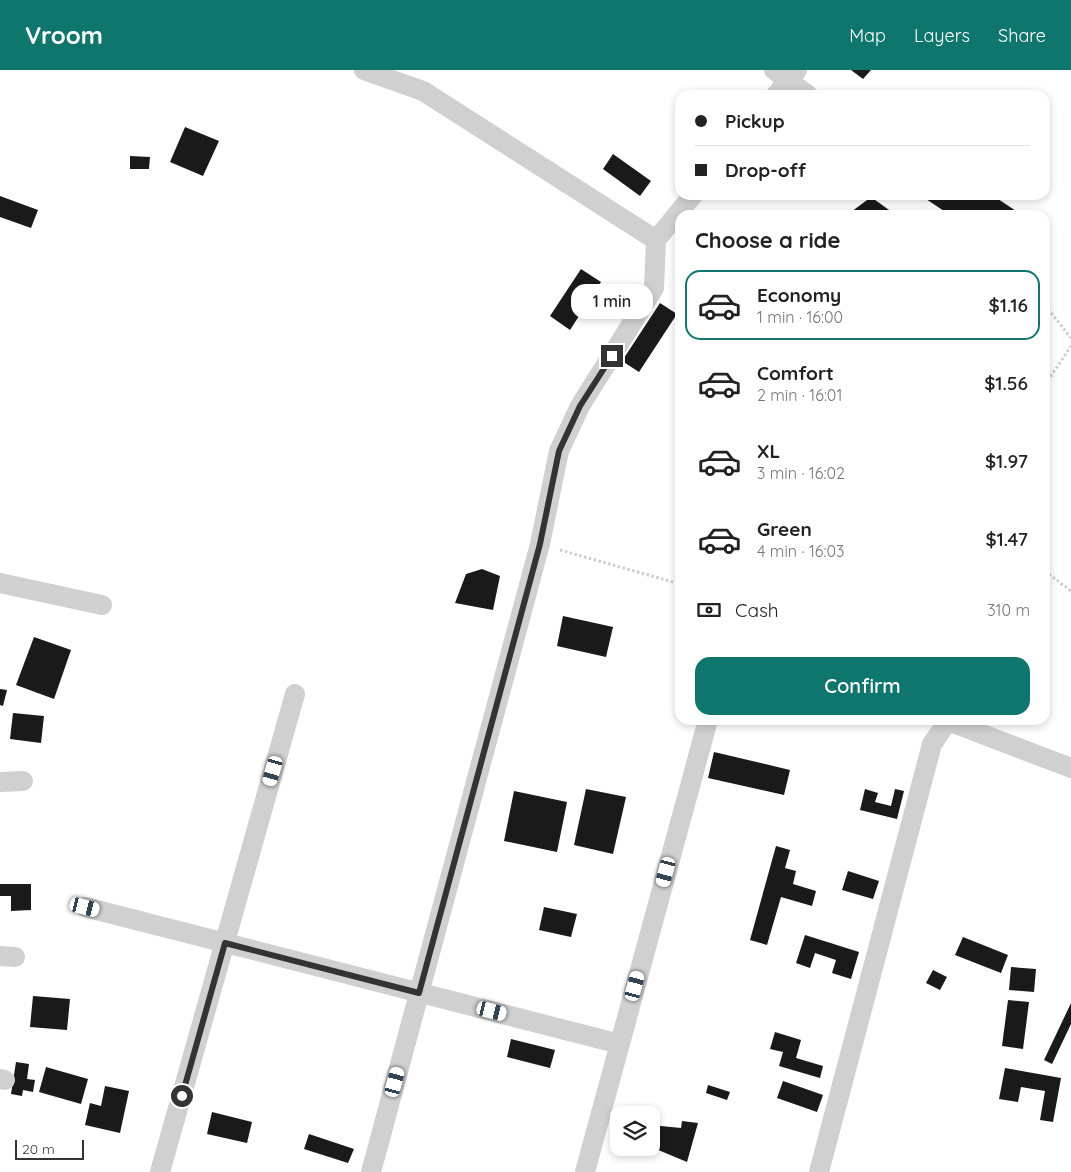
<!DOCTYPE html>
<meta charset="utf-8">
<style>
body{margin:0;font-family:Quicksand,sans-serif;background:#f2f2f2;color:#222;height:100vh;display:flex;flex-direction:column;font-size:19px;white-space:nowrap}
*{box-sizing:border-box;margin:0}
p{font-size:16px;color:#767676}
.icon{flex:none;width:28px;height:28px;fill:none;stroke:currentColor;stroke-width:2;stroke-linecap:round;stroke-linejoin:round}
.map{position:relative;flex:1;overflow:hidden}
.drawer{position:absolute;left:675px;top:140px;width:375px;height:515px;display:flex;flex-direction:column;background:#fff;border-radius:15px;box-shadow:0 2px 8px #0003}
.drawer>*{flex:none}
.guide{position:absolute;left:675px;top:20px;width:375px;height:110px;border-radius:15px;box-shadow:0 2px 8px #0003;display:grid;align-content:center;height:110px;padding:0 20px;background:#fff}
.tools{position:absolute;left:610px;top:1036px;display:grid;gap:10px}
.tools a{display:grid;place-items:center;width:50px;height:50px;border-radius:10px;background:#fff;box-shadow:0 2px 8px #0003;font-size:25px}
.scale{position:absolute;left:15px;bottom:12px;width:69px;box-sizing:border-box;padding-left:5px;border:2px solid #333;border-top:0;font-size:14px;line-height:18px;white-space:nowrap;color:#333;-webkit-text-stroke:4px #fff;paint-order:stroke}
.end{position:absolute;width:22px;height:22px;margin:-11px;border:6px solid #333;background:#fff;box-shadow:0 0 0 2px #fff}
.from{border-radius:50%}
.bubble{position:absolute;height:35px;border-radius:15px;background:#fff;box-shadow:0 2px 8px #0003;font-size:16px;font-weight:600;line-height:35px;text-align:center}
.car{position:absolute;width:15px;height:30px;margin:-15px -8px;border-radius:6px;box-shadow:0 0 4px 1px #0007;background:linear-gradient(#fff 24%,#345 0 40%,#fff 0 76%,#345 0 86%,#fff 0)}
.guide b{display:flex;align-items:center;gap:18px;height:48px;font-size:19px}
.guide b+b{border-top:1px solid #e0e0e0}
.guide i{width:12px;height:12px;background:#222}
ul{padding:0;list-style:none}
li{display:flex;align-items:center;gap:15px;height:70px;margin:0 10px 8px;padding:0 10px;border:2px solid transparent;border-radius:15px}
li div{flex:1}
li b{display:block;font-size:19px}
li em{font-style:normal;font-weight:600}
li.current{border-color:#0f766e}
li>.icon{width:45px;height:45px;stroke-width:1.5}
h2{padding:0 20px;font-size:22px;line-height:60px}
.pay{display:flex;align-items:center;gap:12px;height:55px;padding:0 20px;font-size:19px}
.pay p{margin-inline-start:auto}
.cta{display:flex;gap:10px;margin-top:auto;padding:10px 20px}
.cta a{flex:1;height:58px;border-radius:15px;background:#0f766e;color:#fff;font-size:20px;font-weight:600;line-height:58px;text-align:center}
header{display:flex;align-items:center;gap:30px;box-sizing:border-box;height:70px;padding:0 25px;background:#0f766e;color:#fff}
header strong{font-size:24px}
nav{display:flex;gap:28px;margin-inline-start:auto;font-size:18px}
.map>svg:first-child{display:block}
</style>
<header>
<strong>Vroom</strong>
<nav><a>Map</a><a>Layers</a><a>Share</a></nav>
</header>
<div class="map">
<svg width="1071" height="1102" viewBox="0 0 1071 1102">
<rect width="100%" height="100%" fill="#fff"/>
<path fill="#1a1a1a" d="M851 0H871L863 9Z
M185 57 219 71 203 106 170 92Z
M613 84 651 111 640 126 603 99Z
M130 86 150 87 149 99H130Z
M929 125H992L1019 143 1017 145H945L947 143 926 129Z
M0 126 38 140 31 158 0 147Z
M871 127 896 145H847Z
M581 199 601 212 570 260 550 246Z
M660 233 677 244 639 302 622 291Z
M482 499 500 506 493 540 455 533 466 504Z
M563 546 613 557 606 587 557 576Z
M34 567 71 580 54 629 16 615Z
M0 619 7 620 3 636 0 635Z
M13 643 44 646 41 673 10 669Z
M714 682 790 700 784 725 708 708Z
M586 719 626 727 613 784 574 775Z
M865 719 878 723 875 732 891 736 895 719 904 721 897 749 860 740Z
M514 721 567 732 557 782 504 771Z
M776 776 790 780 785 798 796 801 793 814 816 821 812 836 781 827 767 875 750 870Z
M848 801 879 811 873 829 842 820Z
M0 814H31V840L11 841V826H0Z
M544 837 577 844 571 867 539 860Z
M805 865 859 882 851 909 832 903 836 890 815 883 810 898 796 893Z
M963 867 1008 885 1001 903 955 885Z
M1011 897 1036 899 1034 922 1009 920Z
M933 900 947 907 940 920 926 913Z
M33 926 70 929 67 960 30 957Z
M1008 930 1029 932 1023 979 1002 976Z
M1071 933V954L1052 994 1044 990Z
M775 962 801 970 796 988 823 996 820 1008 779 996 783 982 770 979Z
M511 969 555 980 550 998 507 987Z
M16 992 29 994 27 1009 35 1010 33 1022 23 1020 22 1026 11 1024Z
M46 997 88 1009 81 1034 39 1022Z
M1005 998 1061 1008 1053 1052 1040 1050 1045 1021 1021 1017 1018 1032 999 1029Z
M783 1011 823 1025 817 1042 777 1028Z
M708 1015 730 1022 727 1030 706 1023Z
M105 1016 129 1021 120 1063 85 1055 90 1033 101 1036Z
M212 1042 252 1052 247 1073 207 1064Z
M682 1051 698 1053 687 1092 651 1077V1055L681 1058Z
M309 1064 354 1079 348 1093 304 1079Z"/>
<g fill="none" stroke-linecap="round" stroke-linejoin="round">
<path stroke="#cdcdcd" stroke-width="3" stroke-dasharray="2.5 2.5" stroke-linecap="butt" d="M1045 235 1071 268
M1045 315 1071 276
M560 480 680 514
M1045 501 1071 521"/>
<path stroke="#d0d0d0" stroke-width="20" d="M364 0 423 21 656 170
M774 0 808 25
M776 25 797 0
M0 513 102 535
M0 712 23 711
M85 837 620 974
M0 886 15 887
M0 1009 5 1010
M160 1102 295 624
M371 1102 540 474 559 381 580 336 654 218 656 170 693 125
M585 1102 708 650
M819 1102 932 674 948 651 1071 698"/>
</g>
<g fill="none" stroke-linecap="round" stroke-linejoin="round">
<path stroke="#333" stroke-width="6" d="M182 1026 225 873 419 923 540 474 559 381 580 336 612 286"/>
</g>
</svg>
<div class="tools">
<a><svg class="icon" aria-label="layers" viewBox="0 0 24 24"><path d="M12 4l9 5-9 5-9-5zM3 14l9 5 9-5"/></svg></a>
</div>
<div class="scale">20 m</div>
<i class="end from" style="left:182px;top:1026px"></i>
<i class="end" style="left:612px;top:286px"></i>
<div class="bubble" style="left:571px;top:214px;width:82px">1 min</div>
<i class="car" style="left:273px;top:701px;rotate:196deg"></i>
<i class="car" style="left:666px;top:802px;rotate:195deg"></i>
<i class="car" style="left:85px;top:837px;rotate:104deg"></i>
<i class="car" style="left:635px;top:916px;rotate:15deg"></i>
<i class="car" style="left:492px;top:941px;rotate:104deg"></i>
<i class="car" style="left:395px;top:1012px;rotate:15deg"></i>
<div class="guide">
<b><i class="from"></i>Pickup</b>
<b><i></i>Drop-off</b>
</div>
<section class="drawer">
<h2>Choose a ride</h2>
<ul>
<li class="current"><svg class="icon" aria-label="car" viewBox="0 0 24 24"><path d="M5 17H2v-5l4-1 3-4h7l3 4 3 1v5h-3M9 17h6M6 11h13"/><circle cx="7" cy="17" r="2"/><circle cx="17" cy="17" r="2"/></svg><div><b>Economy</b><p>1 min · 16:00</p></div><em>$1.16</em></li>
<li><svg class="icon" aria-label="car" viewBox="0 0 24 24"><path d="M5 17H2v-5l4-1 3-4h7l3 4 3 1v5h-3M9 17h6M6 11h13"/><circle cx="7" cy="17" r="2"/><circle cx="17" cy="17" r="2"/></svg><div><b>Comfort</b><p>2 min · 16:01</p></div><em>$1.56</em></li>
<li><svg class="icon" aria-label="car" viewBox="0 0 24 24"><path d="M5 17H2v-5l4-1 3-4h7l3 4 3 1v5h-3M9 17h6M6 11h13"/><circle cx="7" cy="17" r="2"/><circle cx="17" cy="17" r="2"/></svg><div><b>XL</b><p>3 min · 16:02</p></div><em>$1.97</em></li>
<li><svg class="icon" aria-label="car" viewBox="0 0 24 24"><path d="M5 17H2v-5l4-1 3-4h7l3 4 3 1v5h-3M9 17h6M6 11h13"/><circle cx="7" cy="17" r="2"/><circle cx="17" cy="17" r="2"/></svg><div><b>Green</b><p>4 min · 16:03</p></div><em>$1.47</em></li>
</ul>
<div class="pay"><svg class="icon" aria-label="cash" viewBox="0 0 24 24"><path d="M3 7h18v10H3z"/><circle cx="12" cy="12" r="2"/></svg>Cash<p>310 m</p></div>
<div class="cta"><a>Confirm</a></div>
</section>
</div>
